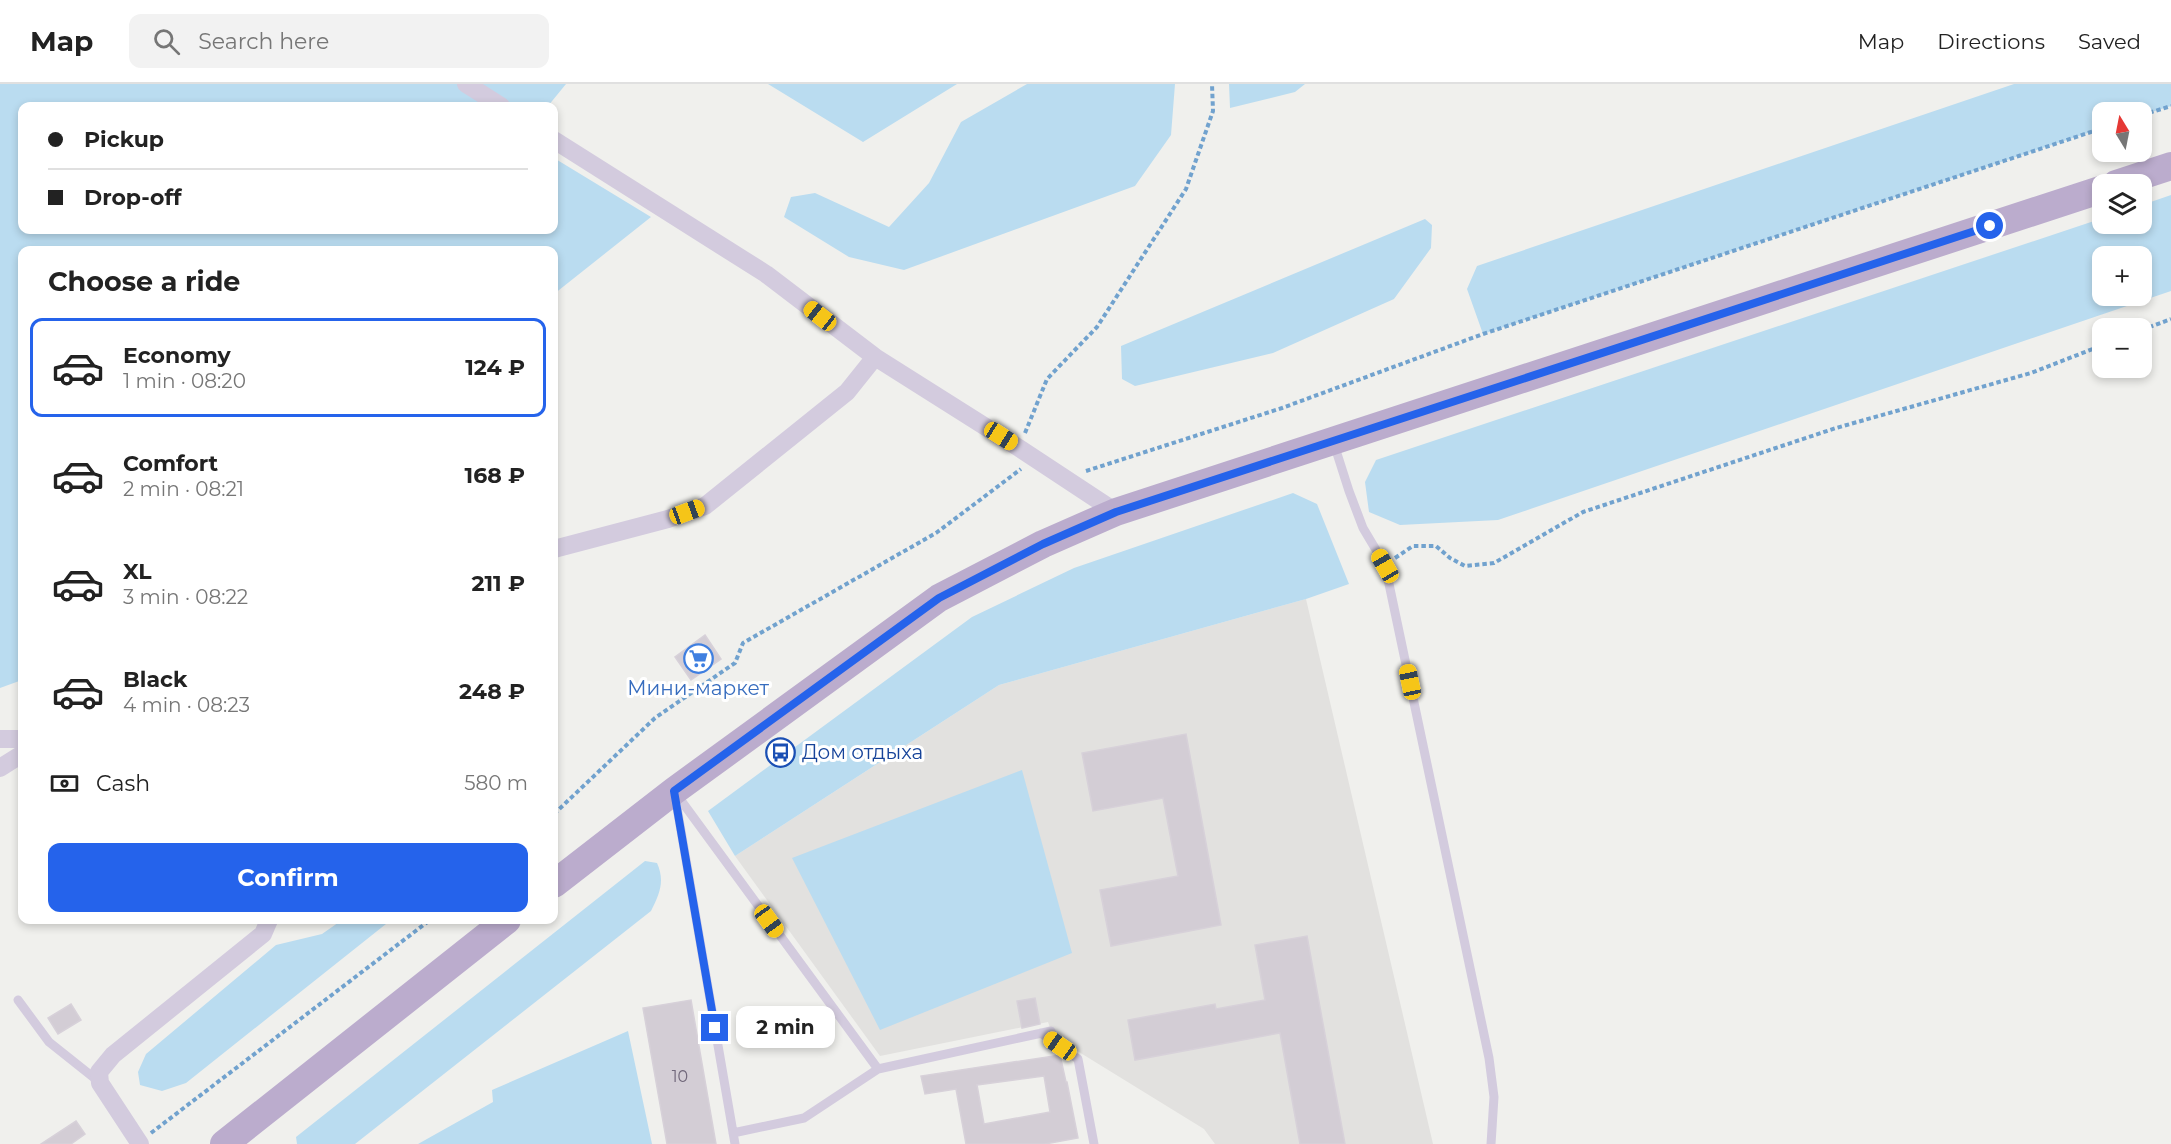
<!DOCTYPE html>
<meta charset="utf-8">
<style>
body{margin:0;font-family:Montserrat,sans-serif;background:#f2f2f2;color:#222;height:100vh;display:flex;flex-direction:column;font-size:22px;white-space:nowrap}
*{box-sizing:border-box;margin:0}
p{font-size:20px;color:#767676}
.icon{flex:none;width:33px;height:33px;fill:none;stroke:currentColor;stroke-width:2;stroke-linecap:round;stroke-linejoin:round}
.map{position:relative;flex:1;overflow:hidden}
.details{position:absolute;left:18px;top:162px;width:540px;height:678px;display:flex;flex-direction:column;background:#fff;border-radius:12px;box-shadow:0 3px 9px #0003}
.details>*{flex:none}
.banner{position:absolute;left:18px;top:18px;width:540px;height:132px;border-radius:12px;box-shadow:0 3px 9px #0003;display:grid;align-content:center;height:132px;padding:0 30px;background:#fff}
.needle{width:39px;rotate:350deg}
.controls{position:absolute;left:2092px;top:18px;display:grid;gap:12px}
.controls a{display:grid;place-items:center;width:60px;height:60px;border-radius:12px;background:#fff;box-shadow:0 3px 9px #0003;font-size:30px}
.end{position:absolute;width:27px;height:27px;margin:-14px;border:8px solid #2563eb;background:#fff;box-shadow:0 0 0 3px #fff}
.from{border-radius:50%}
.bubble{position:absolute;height:42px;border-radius:12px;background:#fff;box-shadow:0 3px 9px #0003;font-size:20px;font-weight:700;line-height:42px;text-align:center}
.car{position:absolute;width:18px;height:36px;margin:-18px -9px;border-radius:8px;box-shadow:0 0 4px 2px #0007;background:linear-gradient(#f5c518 24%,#345 0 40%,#f5c518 0 76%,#345 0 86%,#f5c518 0)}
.banner b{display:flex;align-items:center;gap:21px;height:57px;font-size:22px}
.banner b+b{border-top:2px solid #e0e0e0}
.banner i{width:15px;height:15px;background:#222}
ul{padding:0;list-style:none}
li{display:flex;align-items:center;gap:18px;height:99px;margin:0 12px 9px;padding:0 18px;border:3px solid transparent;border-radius:12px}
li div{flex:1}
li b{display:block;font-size:22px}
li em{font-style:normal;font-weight:700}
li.on{border-color:#2563eb}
li>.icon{width:54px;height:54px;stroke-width:1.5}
h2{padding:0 30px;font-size:27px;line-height:72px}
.pay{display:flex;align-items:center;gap:15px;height:66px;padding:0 30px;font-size:22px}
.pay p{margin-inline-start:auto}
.cta{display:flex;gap:12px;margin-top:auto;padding:12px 30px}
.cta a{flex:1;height:69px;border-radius:12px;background:#2563eb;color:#fff;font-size:24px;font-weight:700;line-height:69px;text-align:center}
header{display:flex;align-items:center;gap:36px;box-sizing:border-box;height:84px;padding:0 30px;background:#fff;border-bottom:2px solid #e0e0e0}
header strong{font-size:28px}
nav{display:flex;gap:33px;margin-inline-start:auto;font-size:21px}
.search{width:420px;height:54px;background:#f2f2f2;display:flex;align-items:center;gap:15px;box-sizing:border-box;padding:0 21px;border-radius:12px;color:#767676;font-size:22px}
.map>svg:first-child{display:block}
</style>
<header>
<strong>Map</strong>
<div class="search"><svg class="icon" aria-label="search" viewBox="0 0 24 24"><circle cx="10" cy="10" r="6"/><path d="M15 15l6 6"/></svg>Search here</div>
<nav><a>Map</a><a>Directions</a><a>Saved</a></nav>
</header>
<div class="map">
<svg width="2171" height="1060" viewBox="0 0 2171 1060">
<rect width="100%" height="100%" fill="#f0f0ed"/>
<path fill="#e2e1df" d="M1306 515 1433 1060H1215L1204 1045 1053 952 1048 938 880 972 735 772 999 601Z"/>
<path fill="#badcf0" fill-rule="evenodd" d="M0 0H566L548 22H22V146H554V74L651 133 554 210V166H22V596L0 604Z
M768 0H957L863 58Z
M1027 0H1175L1171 51 1135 102 904 186 849 173 784 133 791 113 815 109 889 143 929 99 961 38Z
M1229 0H1305L1295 8 1230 24Z
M2014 0H2171V22L2142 31V28H2103V44L1483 250 1467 205 1477 182Z
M2171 111V207L1498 436 1400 441 1369 428 1365 398 1376 376 2103 134V140H2142V121ZM2103 172H2142V212H2103Z
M1425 135 1432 141 1431 164 1394 215 1273 269 1135 302 1122 295 1121 262Z
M1293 409 1317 420 1349 500 1306 515 999 601 735 772 708 727 972 533 1074 484Z
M1022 686 1072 869 880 946 792 774Z
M645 777 657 779C665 797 660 809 651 827L355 1060H297L296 1053Z
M342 836H391L186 999 162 1007 140 1001 138 988 146 970 276 861 322 850Z
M628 947 652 1060H418L493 1018 492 1006Z"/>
<path fill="#d3cdd5" stroke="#d7d1d9" stroke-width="1.5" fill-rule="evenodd" d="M705 551 721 575 691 596 675 573Z
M1186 650 1221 841 1111 862 1100 806 1178 792 1163 714 1093 727 1082 669Z
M1307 852 1345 1060H1300L1280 949 1135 976 1128 936 1215 920 1216 925 1265 916 1255 861Z
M1035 914 1040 940 1022 944 1017 917Z
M691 916 716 1060H667L643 924Z
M71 920 81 936 58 950 48 934Z
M1060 971 1066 998H1067L1078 1054 1045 1060H966L956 1005 925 1010 921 992ZM1044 992 1050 1028 984 1040 977 1001Z
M76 1037 85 1050 71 1060H41Z"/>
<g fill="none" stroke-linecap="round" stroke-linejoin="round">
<path stroke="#71a2ce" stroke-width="4" stroke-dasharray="4.5 3" stroke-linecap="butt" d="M2142 31 2171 22
M2142 246 2171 235
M1025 349 1047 295 1097 243 1186 105 1213 27 1212 0
M1086 387 1282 324 1483 250 2103 44
M1395 474 1413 462H1436L1450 474 1465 482 1494 479 1583 428 1836 344 2031 289 2103 261
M554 730 655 634 735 579 743 559 936 449 1021 385
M151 1049 430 836"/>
<path stroke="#d3cbde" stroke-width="9" d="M1334 360 1349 407 1363 444 1385 481 1489 974 1494 1013 1491 1060
M677 711 878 985 804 1034 733 1049
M675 712 735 1060
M18 916 49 958 98 997
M1041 949 1078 975 1094 1060
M878 985 1051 947"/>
<path stroke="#d3cbde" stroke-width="18" d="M466 0 501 22
M554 56 766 190 875 273 1019 364 1116 428
M554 465 668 435 705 422 847 308 875 273
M0 655H22
M0 684 22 670
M140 1060 100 999 99 988 113 971 263 850 269 836"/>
<path stroke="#bbaccd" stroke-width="28" d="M2116 100 2171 82
M554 800 674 707 939 514 1043 460 1116 428 2103 105
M224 1060 507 836"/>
</g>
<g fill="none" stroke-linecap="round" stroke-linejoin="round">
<path stroke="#2563eb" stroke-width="8" d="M715 944 674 707 939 514 1043 460 1116 428 1990 142"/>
</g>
<defs>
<symbol id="supermarket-ring" viewBox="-11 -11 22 22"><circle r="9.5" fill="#fff" stroke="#3f7fe0" stroke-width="1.5"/><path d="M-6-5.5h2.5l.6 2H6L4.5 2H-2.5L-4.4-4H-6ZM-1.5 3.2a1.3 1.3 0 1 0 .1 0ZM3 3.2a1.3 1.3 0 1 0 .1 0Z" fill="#3f7fe0"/></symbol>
<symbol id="bus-ring" viewBox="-11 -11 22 22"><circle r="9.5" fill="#fff" stroke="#1a4fb4" stroke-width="1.5"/><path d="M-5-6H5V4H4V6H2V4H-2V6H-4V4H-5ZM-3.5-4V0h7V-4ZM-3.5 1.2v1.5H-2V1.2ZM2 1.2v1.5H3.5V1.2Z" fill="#1a4fb4"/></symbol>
</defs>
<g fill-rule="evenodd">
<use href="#supermarket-ring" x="682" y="558" width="33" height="33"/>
<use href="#bus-ring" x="764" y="652" width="33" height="33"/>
</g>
<g text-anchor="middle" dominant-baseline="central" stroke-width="6" stroke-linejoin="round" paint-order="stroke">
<g font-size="16" fill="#70677a">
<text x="680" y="992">10</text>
</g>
<g font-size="20" fill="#366cbe" stroke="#fff">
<text x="698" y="604">Мини-маркет</text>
</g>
<g font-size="20" fill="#164399" stroke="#fff" text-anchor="start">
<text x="802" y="668">Дом отдыха</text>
</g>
</g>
</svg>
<div class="controls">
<a><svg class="needle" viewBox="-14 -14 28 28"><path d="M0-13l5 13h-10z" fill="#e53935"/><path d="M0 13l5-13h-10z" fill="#767676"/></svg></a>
<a><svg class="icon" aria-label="layers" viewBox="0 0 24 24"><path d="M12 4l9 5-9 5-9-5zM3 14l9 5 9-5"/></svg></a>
<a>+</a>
<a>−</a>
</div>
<i class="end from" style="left:1990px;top:142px"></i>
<i class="end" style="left:715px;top:944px"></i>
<div class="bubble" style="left:736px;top:922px;width:99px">2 min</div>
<i class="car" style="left:820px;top:232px;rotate:308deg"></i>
<i class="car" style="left:1001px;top:352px;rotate:122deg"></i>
<i class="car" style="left:687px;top:428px;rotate:70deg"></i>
<i class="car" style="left:1385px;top:482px;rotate:330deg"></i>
<i class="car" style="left:1410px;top:598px;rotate:348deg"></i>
<i class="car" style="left:769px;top:837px;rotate:144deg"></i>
<i class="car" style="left:1060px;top:962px;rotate:305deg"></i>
<div class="banner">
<b><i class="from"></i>Pickup</b>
<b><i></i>Drop-off</b>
</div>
<section class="details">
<h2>Choose a ride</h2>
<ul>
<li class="on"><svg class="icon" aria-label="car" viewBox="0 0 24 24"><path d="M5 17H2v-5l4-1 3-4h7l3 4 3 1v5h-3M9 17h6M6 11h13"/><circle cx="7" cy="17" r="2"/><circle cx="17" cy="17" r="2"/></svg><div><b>Economy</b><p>1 min · 08:20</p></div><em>124 ₽</em></li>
<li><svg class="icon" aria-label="car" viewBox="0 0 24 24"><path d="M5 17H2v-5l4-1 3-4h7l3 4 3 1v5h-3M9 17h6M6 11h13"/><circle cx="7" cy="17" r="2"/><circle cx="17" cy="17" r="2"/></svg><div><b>Comfort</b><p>2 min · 08:21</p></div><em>168 ₽</em></li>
<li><svg class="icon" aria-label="car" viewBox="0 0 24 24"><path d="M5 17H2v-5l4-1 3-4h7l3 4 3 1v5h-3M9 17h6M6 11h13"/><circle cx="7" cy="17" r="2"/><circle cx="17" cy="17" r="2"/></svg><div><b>XL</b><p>3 min · 08:22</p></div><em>211 ₽</em></li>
<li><svg class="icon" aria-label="car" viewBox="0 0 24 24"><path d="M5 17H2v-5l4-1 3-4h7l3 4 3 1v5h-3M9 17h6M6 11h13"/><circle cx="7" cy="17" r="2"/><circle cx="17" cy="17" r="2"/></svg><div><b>Black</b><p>4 min · 08:23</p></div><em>248 ₽</em></li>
</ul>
<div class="pay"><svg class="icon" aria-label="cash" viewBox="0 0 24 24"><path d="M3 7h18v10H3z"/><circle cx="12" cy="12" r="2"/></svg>Cash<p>580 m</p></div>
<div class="cta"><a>Confirm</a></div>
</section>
</div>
